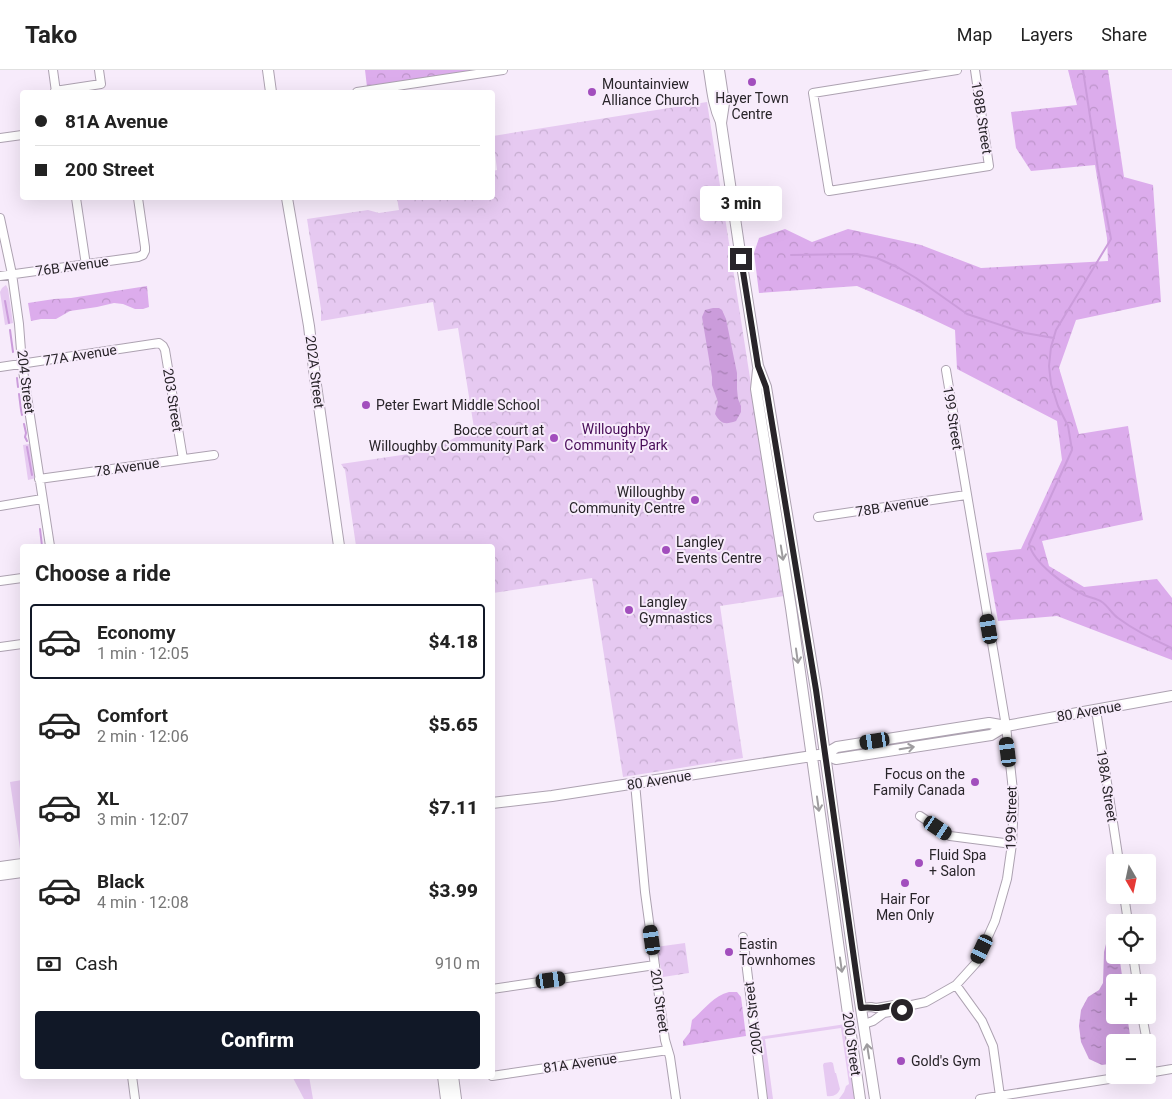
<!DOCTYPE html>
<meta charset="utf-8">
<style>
body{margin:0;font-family:Roboto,sans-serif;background:#f6f6f6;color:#222;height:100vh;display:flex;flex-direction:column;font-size:19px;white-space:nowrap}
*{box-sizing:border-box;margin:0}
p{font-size:16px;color:#767676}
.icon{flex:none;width:28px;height:28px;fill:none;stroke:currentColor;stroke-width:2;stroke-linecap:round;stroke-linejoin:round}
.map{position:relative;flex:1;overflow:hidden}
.sheet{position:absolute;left:20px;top:474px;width:475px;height:535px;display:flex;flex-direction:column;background:#fff;border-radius:5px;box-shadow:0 5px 20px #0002}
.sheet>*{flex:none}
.hud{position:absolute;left:20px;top:20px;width:475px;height:110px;border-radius:5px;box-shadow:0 5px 20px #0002;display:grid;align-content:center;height:110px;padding:0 15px;background:#fff}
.needle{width:32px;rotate:171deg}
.fabs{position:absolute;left:1106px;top:784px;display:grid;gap:10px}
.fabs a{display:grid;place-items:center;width:50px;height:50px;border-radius:5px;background:#fff;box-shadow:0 5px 20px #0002;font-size:25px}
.end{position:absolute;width:22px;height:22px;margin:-11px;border:6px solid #282429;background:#fff;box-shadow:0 0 0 2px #fff}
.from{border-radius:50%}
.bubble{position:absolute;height:35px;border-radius:5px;background:#fff;box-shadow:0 5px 20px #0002;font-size:16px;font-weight:800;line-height:35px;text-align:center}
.car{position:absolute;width:15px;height:30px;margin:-15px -8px;border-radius:6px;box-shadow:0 0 4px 1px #0007;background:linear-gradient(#222 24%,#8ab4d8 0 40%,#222 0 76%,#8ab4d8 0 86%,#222 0)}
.hud b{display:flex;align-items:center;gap:18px;height:48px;font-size:19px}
.hud b+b{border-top:1px solid #e0e0e0}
.hud i{width:12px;height:12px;background:#222}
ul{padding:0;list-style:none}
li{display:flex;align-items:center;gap:15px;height:75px;margin:0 10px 8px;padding:0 5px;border:2px solid transparent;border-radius:5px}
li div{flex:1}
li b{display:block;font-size:19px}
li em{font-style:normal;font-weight:800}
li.active{border-color:#111827}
li>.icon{width:45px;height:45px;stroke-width:1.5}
h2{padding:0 15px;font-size:22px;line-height:60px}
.pay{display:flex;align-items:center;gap:12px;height:55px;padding:0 15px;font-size:19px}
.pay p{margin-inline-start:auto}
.action{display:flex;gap:10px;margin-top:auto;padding:10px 15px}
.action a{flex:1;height:58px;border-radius:5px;background:#111827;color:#fff;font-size:20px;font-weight:800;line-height:58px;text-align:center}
header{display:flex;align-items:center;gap:30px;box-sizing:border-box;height:70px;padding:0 25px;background:#fff;border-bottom:1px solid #e0e0e0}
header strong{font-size:24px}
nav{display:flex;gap:28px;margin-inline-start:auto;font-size:18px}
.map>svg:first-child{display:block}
</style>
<header>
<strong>Tako</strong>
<nav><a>Map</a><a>Layers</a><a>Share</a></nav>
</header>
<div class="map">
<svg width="1172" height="1029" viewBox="0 0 1172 1029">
<defs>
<pattern id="forest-crowns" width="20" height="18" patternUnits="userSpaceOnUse" patternTransform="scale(1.25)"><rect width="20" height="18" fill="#dcacec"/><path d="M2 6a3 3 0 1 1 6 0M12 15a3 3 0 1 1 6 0" fill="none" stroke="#bd94ca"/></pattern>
<pattern id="park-crowns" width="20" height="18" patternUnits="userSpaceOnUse" patternTransform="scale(1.25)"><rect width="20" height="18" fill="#e6c9f1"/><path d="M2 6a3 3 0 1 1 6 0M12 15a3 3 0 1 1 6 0" fill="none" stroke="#c5accf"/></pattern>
<pattern id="water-ripples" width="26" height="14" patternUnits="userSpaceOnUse" patternTransform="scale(1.25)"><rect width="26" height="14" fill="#cb9cdb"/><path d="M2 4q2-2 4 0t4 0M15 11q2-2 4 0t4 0" fill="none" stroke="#a57fb2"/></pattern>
</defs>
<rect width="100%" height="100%" fill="#f7ebfb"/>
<path fill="#e6c9f1" d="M6 215 8 219 13 253 5 255 0 222 2 218Z
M30 374 31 375 36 408 28 410 23 375Z
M22 710V779H20L10 712Z
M846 954 858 1029H839L844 1022 846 1016 849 1014 841 958 765 969 773 1029H767L758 967Z
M831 992 833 993 835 1003H836L840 1019C838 1024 834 1027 827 1026L823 995 824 993Z
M295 1006H309L313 1029H304L293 1008Z"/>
<path fill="url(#forest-crowns)" d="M365 0H477L367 17Z
M1068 0H1108L1124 107 1153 115 1161 232 1076 250 1059 298 1079 364 1128 356 1143 450 1042 471 1049 496 1084 517 1157 509 1172 528V590L1057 546 998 551 986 483 1021 479 1062 390 1057 351 957 299 955 260 915 241 857 216 759 223 754 183 759 168 785 159 812 172 848 159 921 175 981 198 1108 191 1107 168 1095 95 1031 101 1016 78 1011 42 1077 35Z
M147 216 149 237 143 239H135L123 234 114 233 97 237 70 241 56 249H41L31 251 28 233 54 229 71 228Z
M729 922H737L741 927 746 966 683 976V971L690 962 692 950C704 940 713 926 729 922Z"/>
<path fill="url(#park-crowns)" d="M707 32 784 526 720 536 743 688 623 707 592 508 493 523 492 476H356L345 400 341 394 429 381 474 358 458 258 438 261 433 232 321 251V239L307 149 368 140 379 143 399 140 397 128H492L493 101 497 100 493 66Z
M685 873 689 903 663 907 656 877Z"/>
<path fill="url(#water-ripples)" d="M713 238H719L722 240 726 249 737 303V319L738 329 741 336V342L736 351C725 355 721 354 715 344L718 332 712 315V307L702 247 705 240Z
M1109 862H1115V885H1119L1123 912H1115V945H1127L1131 972H1115V993L1102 995 1089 989 1081 972 1079 956 1081 940 1088 927 1099 920 1103 913 1104 882Z"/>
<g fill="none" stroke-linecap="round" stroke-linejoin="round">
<path stroke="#cb9cdb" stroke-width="2" d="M1083 0 1098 99 1111 169 1056 260 1051 277 1049 296 1051 314 1058 336 1068 356 1072 380 1029 474C1034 494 1066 516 1084 525 1090 528 1097 528 1102 532 1108 536 1112 544 1118 548 1134 560 1154 570 1172 578
M791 185 855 184 877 188 899 198 916 208 967 244 1025 263 1054 268
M5 231 9 253
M10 260 13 282
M17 308 18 317
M19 324 21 340 22 345
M24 354 26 363 25 367 27 371
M27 377 32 405
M40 459 42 476"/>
<defs>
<path id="minor" d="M53 0 56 22
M957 0 813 23 829 121 989 96 975 0
M55 21 101 14 99 0
M357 22 503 0
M0 68 22 65
M76 128 86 195
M0 148 12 204 19 254 22 294 50 476
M0 206 138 187 143 185 145 181V177L138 128
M0 297 159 273 163 276 165 280 183 389
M39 409 214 385
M0 436 42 429
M818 447 966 425
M0 511 22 508
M0 577 22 574
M1096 640 1119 792
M635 713 645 822 665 970 670 987 676 1029
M920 746 950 766 1012 774
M1124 825 1128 852
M743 867 763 1029
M1133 885 1137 912
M956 915 982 951 993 976 1000 1026
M492 919 655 895
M861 938 871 937 876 938 900 934 907 936 926 932 956 915 976 893 995 851 1007 809 1012 774 1014 730 1006 656 946 300
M1142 945 1147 972
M864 954 873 951 884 943 902 940 907 936
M1148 979 1151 1002
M1148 1003 1172 999
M132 1006 135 1029
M492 1006 668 980
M980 1029 1135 1005"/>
<path id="major" d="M268 0 271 22
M709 0C712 18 713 35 721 52
M719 0 724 33 721 53 741 189 758 296 766 317 816 620 856 906 875 1029
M287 128 309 256 315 308 339 476
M758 300 756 319 791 538 860 1029
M825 684 836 689 991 665 1006 656 1172 626
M492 733 552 726 825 684 837 677 989 653 1006 656
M0 797 22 794
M0 805 22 802
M443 1006 446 1029
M453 1006 456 1029"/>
</defs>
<use href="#minor" stroke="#ada2b1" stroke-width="10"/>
<use href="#major" stroke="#ada2b1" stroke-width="12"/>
<use href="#minor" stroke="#fff" stroke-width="8"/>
<use href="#major" stroke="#fff" stroke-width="10"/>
</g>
<defs><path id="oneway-shaft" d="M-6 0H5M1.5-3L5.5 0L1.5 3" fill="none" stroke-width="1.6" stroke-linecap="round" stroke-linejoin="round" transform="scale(1.25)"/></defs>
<g stroke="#9e9c9f">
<use href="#oneway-shaft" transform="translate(782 483) rotate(81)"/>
<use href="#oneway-shaft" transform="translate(797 586) rotate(82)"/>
<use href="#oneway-shaft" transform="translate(907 678) rotate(-9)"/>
<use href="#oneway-shaft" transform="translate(818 734) rotate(82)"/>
<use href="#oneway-shaft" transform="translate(841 895) rotate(82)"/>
<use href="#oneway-shaft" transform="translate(868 981) rotate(-99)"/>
</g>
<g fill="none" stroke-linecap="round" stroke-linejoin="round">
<path stroke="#282429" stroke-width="6" d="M741 189 758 296 766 317 816 620 861 938C867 937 872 938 878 938 888 937 897 933 907 936L902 940"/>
</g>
<g fill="#a24ebd" stroke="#f7ebfb" stroke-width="2">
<circle cx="752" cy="12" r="5"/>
<circle cx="592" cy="22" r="5"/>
<circle cx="366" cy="335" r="5"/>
<circle cx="554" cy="368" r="5"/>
<circle cx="695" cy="430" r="5"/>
<circle cx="666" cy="480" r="5"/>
<circle cx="629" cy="540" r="5"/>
<circle cx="975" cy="712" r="5"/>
<circle cx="919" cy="793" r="5"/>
<circle cx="905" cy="813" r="5"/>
<circle cx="729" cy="882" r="5"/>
<circle cx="901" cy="991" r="5"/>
</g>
<g text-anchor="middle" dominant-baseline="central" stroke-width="4" stroke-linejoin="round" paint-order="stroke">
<g font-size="14" fill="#282429" stroke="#f7ebfb" text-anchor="start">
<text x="602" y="14">Mountainview<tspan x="602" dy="16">Alliance Church</tspan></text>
<text x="752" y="28" text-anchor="middle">Hayer Town<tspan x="752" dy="16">Centre</tspan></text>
<text x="376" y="335">Peter Ewart Middle School</text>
<text x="544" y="360" text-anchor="end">Bocce court at<tspan x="544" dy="16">Willoughby Community Park</tspan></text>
<text x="685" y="422" text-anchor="end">Willoughby<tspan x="685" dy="16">Community Centre</tspan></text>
<text x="676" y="472">Langley<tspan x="676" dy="16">Events Centre</tspan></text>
<text x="639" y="532">Langley<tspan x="639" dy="16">Gymnastics</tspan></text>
<text x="965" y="704" text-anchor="end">Focus on the<tspan x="965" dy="16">Family Canada</tspan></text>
<text x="929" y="785">Fluid Spa<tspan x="929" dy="16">+ Salon</tspan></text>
<text x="905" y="829" text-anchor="middle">Hair For<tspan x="905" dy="16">Men Only</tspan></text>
<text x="739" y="874">Eastin<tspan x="739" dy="16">Townhomes</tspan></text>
<text x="911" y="991">Gold's Gym</text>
</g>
<g font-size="14" fill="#282429" stroke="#f7ebfb">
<text transform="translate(982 48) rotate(81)">198B Street</text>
<text transform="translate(72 196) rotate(-8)">76B Avenue</text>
<text transform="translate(80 285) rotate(-9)">77A Avenue</text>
<text transform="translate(315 302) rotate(83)">202A Street</text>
<text transform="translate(26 312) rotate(83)">204 Street</text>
<text transform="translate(173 330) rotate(81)">203 Street</text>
<text transform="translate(953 348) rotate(81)">199 Street</text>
<text transform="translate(127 397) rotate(-8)">78 Avenue</text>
<text transform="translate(892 436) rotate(-9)">78B Avenue</text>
<text transform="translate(1089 641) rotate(-10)">80 Avenue</text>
<text transform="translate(659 710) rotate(-9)">80 Avenue</text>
<text transform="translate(1107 716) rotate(81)">198A Street</text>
<text transform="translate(1011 748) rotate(-89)">199 Street</text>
<text transform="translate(660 931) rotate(82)">201 Street</text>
<text transform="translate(753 948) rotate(-97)">200A Street</text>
<text transform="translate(852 974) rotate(82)">200 Street</text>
<text transform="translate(580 993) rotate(-8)">81A Avenue</text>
</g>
<g font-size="14" fill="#480c58" stroke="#f7ebfb">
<text x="616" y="359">Willoughby<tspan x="616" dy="16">Community Park</tspan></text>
</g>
</g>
</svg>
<div class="fabs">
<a><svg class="needle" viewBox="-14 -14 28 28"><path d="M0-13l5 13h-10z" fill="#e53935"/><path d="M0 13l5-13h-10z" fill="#767676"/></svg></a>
<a><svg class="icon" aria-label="locate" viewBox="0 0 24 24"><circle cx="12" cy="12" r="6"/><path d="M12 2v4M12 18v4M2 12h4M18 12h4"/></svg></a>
<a>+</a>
<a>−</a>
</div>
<i class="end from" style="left:902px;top:940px"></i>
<i class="end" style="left:741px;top:189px"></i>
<div class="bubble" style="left:700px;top:116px;width:82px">3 min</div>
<i class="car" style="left:989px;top:559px;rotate:350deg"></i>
<i class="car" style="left:875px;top:671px;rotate:261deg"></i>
<i class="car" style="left:1008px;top:682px;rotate:353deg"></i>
<i class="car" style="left:938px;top:758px;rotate:124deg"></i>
<i class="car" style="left:652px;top:870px;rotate:352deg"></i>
<i class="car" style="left:982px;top:879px;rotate:205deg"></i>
<i class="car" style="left:551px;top:910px;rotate:82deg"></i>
<div class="hud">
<b><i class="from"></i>81A Avenue</b>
<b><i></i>200 Street</b>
</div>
<section class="sheet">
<h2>Choose a ride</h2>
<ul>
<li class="active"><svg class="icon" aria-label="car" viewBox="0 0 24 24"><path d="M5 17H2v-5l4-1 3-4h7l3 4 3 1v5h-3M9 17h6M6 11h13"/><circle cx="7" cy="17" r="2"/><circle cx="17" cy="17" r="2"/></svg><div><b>Economy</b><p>1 min · 12:05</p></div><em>$4.18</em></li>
<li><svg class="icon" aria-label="car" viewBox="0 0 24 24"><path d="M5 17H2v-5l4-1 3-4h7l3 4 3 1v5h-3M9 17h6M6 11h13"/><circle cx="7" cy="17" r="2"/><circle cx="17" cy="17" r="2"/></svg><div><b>Comfort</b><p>2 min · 12:06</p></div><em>$5.65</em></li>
<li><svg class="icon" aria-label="car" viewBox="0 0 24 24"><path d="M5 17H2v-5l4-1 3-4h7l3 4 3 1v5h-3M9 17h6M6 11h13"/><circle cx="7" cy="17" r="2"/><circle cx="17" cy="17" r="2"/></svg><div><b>XL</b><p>3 min · 12:07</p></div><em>$7.11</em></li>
<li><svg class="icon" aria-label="car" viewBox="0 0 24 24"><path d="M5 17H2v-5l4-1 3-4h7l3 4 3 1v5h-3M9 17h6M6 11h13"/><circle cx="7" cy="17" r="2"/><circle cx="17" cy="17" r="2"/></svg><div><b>Black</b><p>4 min · 12:08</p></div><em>$3.99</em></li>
</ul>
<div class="pay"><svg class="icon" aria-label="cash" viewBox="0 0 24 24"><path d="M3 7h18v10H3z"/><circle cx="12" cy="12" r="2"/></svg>Cash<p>910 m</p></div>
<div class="action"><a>Confirm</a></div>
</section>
</div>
